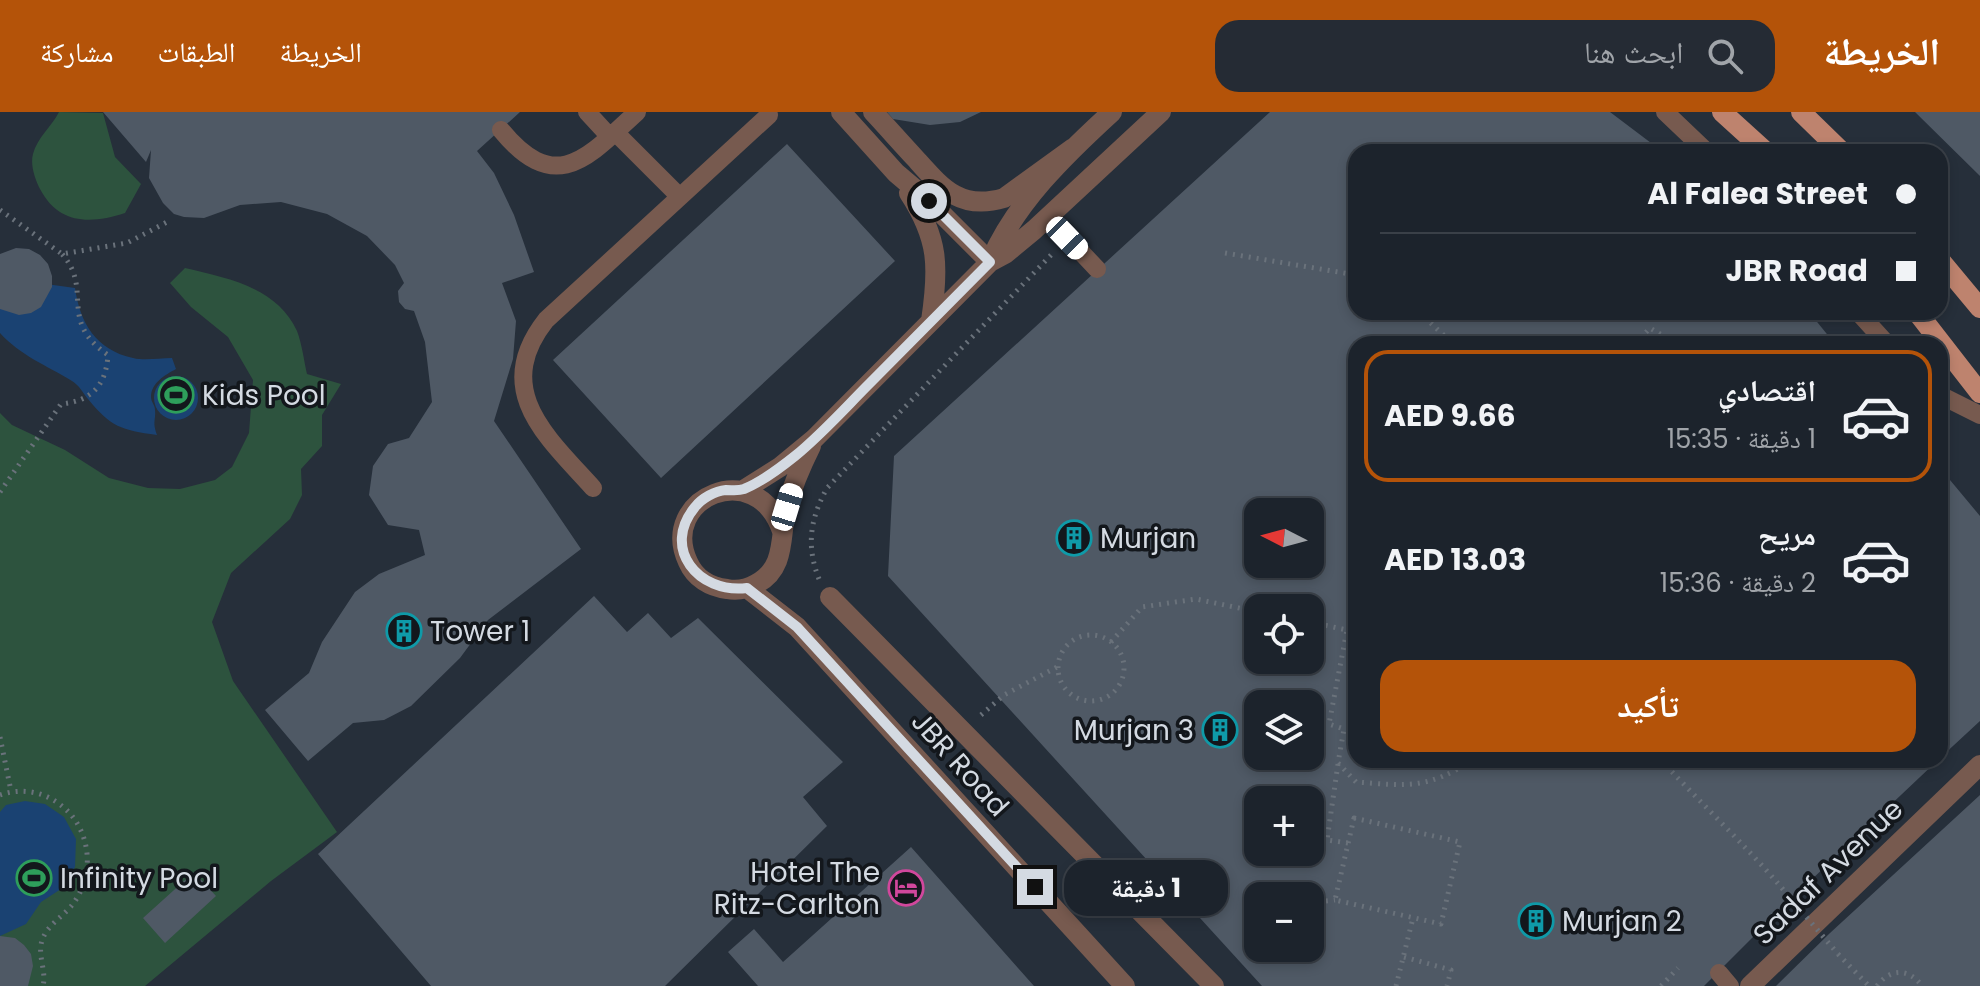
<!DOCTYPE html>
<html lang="ar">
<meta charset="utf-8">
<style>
body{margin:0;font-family:Poppins,"Noto Naskh Arabic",sans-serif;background:#252b34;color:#f1f3f6;direction:rtl;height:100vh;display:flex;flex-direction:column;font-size:30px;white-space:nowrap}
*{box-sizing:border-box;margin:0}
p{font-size:26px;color:#a0a4a9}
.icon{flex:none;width:44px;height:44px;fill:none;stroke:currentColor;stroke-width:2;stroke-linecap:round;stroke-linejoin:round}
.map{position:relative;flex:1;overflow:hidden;direction:ltr}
.drawer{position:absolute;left:1348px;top:224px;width:600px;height:432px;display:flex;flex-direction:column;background:#1c232c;border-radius:24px;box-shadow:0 4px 12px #0003,0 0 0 2px #3a4048;direction:rtl}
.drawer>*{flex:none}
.banner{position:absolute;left:1348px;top:32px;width:600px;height:176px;border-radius:24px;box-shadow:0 4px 12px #0003,0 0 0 2px #3a4048;direction:rtl;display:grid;align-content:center;height:176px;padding:0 32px;background:#1c232c}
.needle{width:52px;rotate:276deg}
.controls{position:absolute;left:1244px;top:386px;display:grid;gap:16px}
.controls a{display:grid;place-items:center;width:80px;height:80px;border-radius:16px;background:#1c232c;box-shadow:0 4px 12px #0003,0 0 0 2px #3a4048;font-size:40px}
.end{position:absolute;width:36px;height:36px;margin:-18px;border:10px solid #d4dae2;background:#111;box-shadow:0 0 0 4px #111}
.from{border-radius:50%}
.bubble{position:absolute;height:56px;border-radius:24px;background:#1c232c;box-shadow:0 4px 12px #0003,0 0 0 2px #3a4048;font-size:26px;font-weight:700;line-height:56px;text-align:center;direction:rtl}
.car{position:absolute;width:24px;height:48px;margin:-24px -12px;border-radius:10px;box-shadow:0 0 6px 2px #0007;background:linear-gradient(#fff 24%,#345 0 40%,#fff 0 76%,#345 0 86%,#fff 0)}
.banner b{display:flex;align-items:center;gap:28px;height:76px;font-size:30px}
.banner b+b{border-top:2px solid #3a4048}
.banner i{width:20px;height:20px;background:#f1f3f6}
ul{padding:14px 0 0;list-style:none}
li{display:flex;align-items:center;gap:24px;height:132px;margin:0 16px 12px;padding:0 16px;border:4px solid transparent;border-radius:24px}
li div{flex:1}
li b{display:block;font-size:30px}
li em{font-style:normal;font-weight:700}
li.current{border-color:#b45309}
li>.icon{width:72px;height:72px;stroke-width:1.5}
.primary-button{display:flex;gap:16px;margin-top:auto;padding:16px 32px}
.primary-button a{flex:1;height:92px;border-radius:24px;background:#b45309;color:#fff;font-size:32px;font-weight:700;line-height:92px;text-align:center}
header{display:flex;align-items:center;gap:48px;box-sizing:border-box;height:112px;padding:0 40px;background:#b45309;color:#fff}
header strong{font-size:38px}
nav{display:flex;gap:44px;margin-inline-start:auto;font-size:28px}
.search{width:560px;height:72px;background:#252b34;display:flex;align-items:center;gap:20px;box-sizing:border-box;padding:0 28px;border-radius:24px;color:#a0a4a9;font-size:30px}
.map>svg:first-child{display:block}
</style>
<header>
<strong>الخريطة</strong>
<div class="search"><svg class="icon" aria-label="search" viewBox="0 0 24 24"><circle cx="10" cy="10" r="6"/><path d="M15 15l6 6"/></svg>ابحث هنا</div>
<nav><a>الخريطة</a><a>الطبقات</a><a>مشاركة</a></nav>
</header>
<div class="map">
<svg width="1980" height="874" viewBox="0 0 1980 874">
<rect width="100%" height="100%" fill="#262f3a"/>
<path fill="#2d533e" d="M59 0 103 1 115 45 141 72 125 101C91 112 59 113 40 77 35 67 30 53 33 42 37 26 52 14 59 0Z
M185 156C227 166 277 175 297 219 302 232 304 249 307 262L341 272 322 303V334L301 357 302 383 290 407 231 461 212 510 233 569 337 720 271 769 145 874H0V301L12 313 65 338 109 366 148 376 180 377 215 368 232 355 249 321 253 268 228 225 191 195 170 171Z"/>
<path fill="#1a4272" d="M46 172 75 176C80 211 96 238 133 246 145 249 159 246 172 246L176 257C165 263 151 271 151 285 151 290 155 293 155 298 156 309 152 309 157 323 121 318 111 315 88 287 83 281 79 273 72 269 46 253 21 244 0 221V193Z
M154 286a22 22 0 1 1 44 0a22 22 0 1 1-44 0Z
M25 689 45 692 64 705 76 727 75 755 61 777 41 790 26 812 0 824V700L6 693Z"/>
<path fill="#4f5965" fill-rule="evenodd" d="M103 0H520L477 39 494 61 514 103 534 160 502 171 516 209 513 247 494 309 581 437 488 508 460 546 411 594 384 608 353 611 308 649 265 598 309 561 322 530 355 480 379 462 425 443 419 418 388 413 369 383 373 354 388 332 409 326 432 290 425 230 414 199 405 197 399 190 398 179 404 171 395 153 367 124 327 102 281 90 240 93 204 106 184 105 174 102 163 91 149 66 151 38 146 50Z
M887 0H981L960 10 930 13 893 7Z
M1270 0H1610L1663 40H1356V200H1809L1835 232H1356V648H1938L1791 787 1704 874H1262L888 464 894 344ZM1258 400H1310V452H1258ZM1258 496H1310V548H1258ZM1258 592H1310V644H1258ZM1258 688H1310V740H1258ZM1258 784H1310V836H1258Z
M1915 0H1980V64Z
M787 32 895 149 661 366 553 248Z
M16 136 29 137 40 143 48 152 52 164V175L41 195 31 201 19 203 0 197V142Z
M1940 356 1980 404V609L1940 646Z
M594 484 627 520 648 501 671 526 698 506 843 650 803 685 827 714 665 874H431L318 742Z
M1980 683V874H1776L1830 821Z
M911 735 1034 874H758L728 840 754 817 783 850Z
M194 760 216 784 165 831 143 806Z
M0 824 15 826 24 833 31 842 33 854 28 874H0Z"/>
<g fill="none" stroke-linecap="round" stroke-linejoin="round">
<path stroke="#6a727b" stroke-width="5" stroke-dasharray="2 6" stroke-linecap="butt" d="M0 98 62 142 127 131 169 109
M1225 141 1356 163
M1419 200 1453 232
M1635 232 1650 216 1677 232
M0 380 61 292C92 289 106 273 108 243 57 208 94 178 62 142
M819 467C806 434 810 407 827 376L1053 141
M1310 510 1347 518 1329 612 1344 617 1338 651 1356 670C1409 674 1427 677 1473 648
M1058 556a33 33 0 1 1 66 0a33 33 0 1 1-66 0Z
M1111 530 1142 495 1196 487 1258 500
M981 603 1004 583 1057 555
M0 625 11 679
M1661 648C1704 695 1751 738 1791 787
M1338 652 1327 728 1348 731
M0 683C20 676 41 679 58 691 90 713 96 758 75 789 66 803 49 811 43 826 36 842 47 858 43 874
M1354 706 1460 730 1441 812 1335 788Z
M1310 791 1335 788
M1838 842 1869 874
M1404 845 1451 858 1447 874
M1396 874 1413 806
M1661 874 1678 856
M1877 874C1890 856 1909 856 1922 874"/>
<path stroke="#775a4f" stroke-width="18" d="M587 0 610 25
M1665 0 1707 40
M501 18C556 85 588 45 637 0
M615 20 680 85
M1048 105 1097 157
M1858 200 1887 232
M1940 283 1980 303
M593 376C547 325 491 278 546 208L769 3
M1719 861 1730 874"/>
<path stroke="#775a4f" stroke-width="20" d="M841 0 896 61 929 89 990 150
M873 0C887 15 901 31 915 46 942 76 960 99 1004 86L1073 36
M909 81C939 127 939 155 931 209
M990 150C1015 91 1065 43 1112 0
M742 379 780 355 814 327 990 150 1005 142 1034 118 1161 0
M782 419C756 343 658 386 688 450 695 466 710 475 727 477 737 479 747 477 756 472 786 457 780 424 786 397 792 375 801 354 811 334
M747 476 797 515 1125 874
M830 485 1214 874
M1750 874 1980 653"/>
<path stroke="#be836e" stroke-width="20" d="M1722 0 1766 40
M1801 0 1842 40
M1940 148 1980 196
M1917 200 1980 281"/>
<path stroke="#6a727b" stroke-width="5" stroke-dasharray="2 6" stroke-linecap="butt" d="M1791 787 1838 842"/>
</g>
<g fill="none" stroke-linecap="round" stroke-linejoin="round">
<path stroke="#d4dae2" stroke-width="10" d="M929 89 990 150C950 190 910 231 870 271 845 296 822 322 795 344 780 356 762 370 744 377 738 379 733 378 726 378 715 379 702 386 695 395 661 436 698 482 747 476L797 515 1035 775"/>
</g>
<defs>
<symbol id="stadium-ring" viewBox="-11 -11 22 22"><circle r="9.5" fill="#13171c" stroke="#2e9e5b" stroke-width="1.5"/><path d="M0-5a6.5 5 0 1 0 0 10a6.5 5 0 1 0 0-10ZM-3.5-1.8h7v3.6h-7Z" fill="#2e9e5b"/></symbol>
<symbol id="building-ring" viewBox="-11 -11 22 22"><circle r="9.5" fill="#13171c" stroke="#0f9aa8" stroke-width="1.5"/><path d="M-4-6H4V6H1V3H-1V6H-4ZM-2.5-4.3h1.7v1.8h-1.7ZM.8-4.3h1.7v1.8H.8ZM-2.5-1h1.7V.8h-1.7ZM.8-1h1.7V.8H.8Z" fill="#0f9aa8"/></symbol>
<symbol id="hotel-ring" viewBox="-11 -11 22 22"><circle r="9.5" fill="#13171c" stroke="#d1479c" stroke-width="1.5"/><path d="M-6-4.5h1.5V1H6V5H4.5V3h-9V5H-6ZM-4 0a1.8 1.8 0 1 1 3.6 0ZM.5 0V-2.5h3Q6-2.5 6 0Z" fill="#d1479c"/></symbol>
</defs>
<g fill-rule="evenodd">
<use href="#stadium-ring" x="156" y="263" width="40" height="40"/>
<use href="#building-ring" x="1054" y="406" width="40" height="40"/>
<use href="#building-ring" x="384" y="499" width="40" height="40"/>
<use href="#building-ring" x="1200" y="598" width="40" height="40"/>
<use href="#stadium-ring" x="14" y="746" width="40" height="40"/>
<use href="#hotel-ring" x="886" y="756" width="40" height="40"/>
<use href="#building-ring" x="1516" y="789" width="40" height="40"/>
</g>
<g text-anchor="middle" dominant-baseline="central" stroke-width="7" stroke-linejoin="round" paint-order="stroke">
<g font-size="28" fill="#d4dae2" stroke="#13171c" text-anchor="start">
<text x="202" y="283">Kids Pool</text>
<text x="1100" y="426">Murjan</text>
<text x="430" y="519">Tower 1</text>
<text x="1194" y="618" text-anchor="end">Murjan 3</text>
<text x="880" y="760" text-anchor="end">Hotel The<tspan x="880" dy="32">Ritz-Carlton</tspan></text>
<text x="60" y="766">Infinity Pool</text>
<text x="1562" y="809">Murjan 2</text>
</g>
<g font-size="28" fill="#d4dae2" stroke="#13171c">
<text transform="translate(960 652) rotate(48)">JBR Road</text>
<text transform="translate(1828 760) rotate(-44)">Sadaf Avenue</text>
</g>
</g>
</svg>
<div class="controls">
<a><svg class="needle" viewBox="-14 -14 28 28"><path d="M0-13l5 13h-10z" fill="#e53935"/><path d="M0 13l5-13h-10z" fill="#a0a4a9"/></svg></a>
<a><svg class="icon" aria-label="locate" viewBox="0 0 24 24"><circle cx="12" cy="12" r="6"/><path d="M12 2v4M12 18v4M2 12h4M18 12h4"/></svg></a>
<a><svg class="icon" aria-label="layers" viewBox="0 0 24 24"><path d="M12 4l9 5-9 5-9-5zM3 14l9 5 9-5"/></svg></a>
<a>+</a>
<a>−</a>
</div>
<i class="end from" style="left:929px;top:89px"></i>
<i class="end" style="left:1035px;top:775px"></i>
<div class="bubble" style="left:1064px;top:748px;width:164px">1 دقيقة</div>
<i class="car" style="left:1067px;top:126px;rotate:136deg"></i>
<i class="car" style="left:787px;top:395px;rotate:17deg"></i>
<div class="banner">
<b><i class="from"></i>Al Falea Street</b>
<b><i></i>JBR Road</b>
</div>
<section class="drawer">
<ul>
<li class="current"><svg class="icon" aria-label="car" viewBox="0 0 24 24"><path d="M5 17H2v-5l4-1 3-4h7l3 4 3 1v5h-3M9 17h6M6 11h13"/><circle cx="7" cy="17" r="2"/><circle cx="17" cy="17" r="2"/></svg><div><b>اقتصادي</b><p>1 دقيقة · 15:35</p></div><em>AED 9.66</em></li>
<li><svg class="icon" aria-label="car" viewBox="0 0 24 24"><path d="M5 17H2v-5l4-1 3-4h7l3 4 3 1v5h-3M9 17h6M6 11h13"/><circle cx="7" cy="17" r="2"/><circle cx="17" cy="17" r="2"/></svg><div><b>مريح</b><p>2 دقيقة · 15:36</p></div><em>AED 13.03</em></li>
</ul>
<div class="primary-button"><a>تأكيد</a></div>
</section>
</div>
